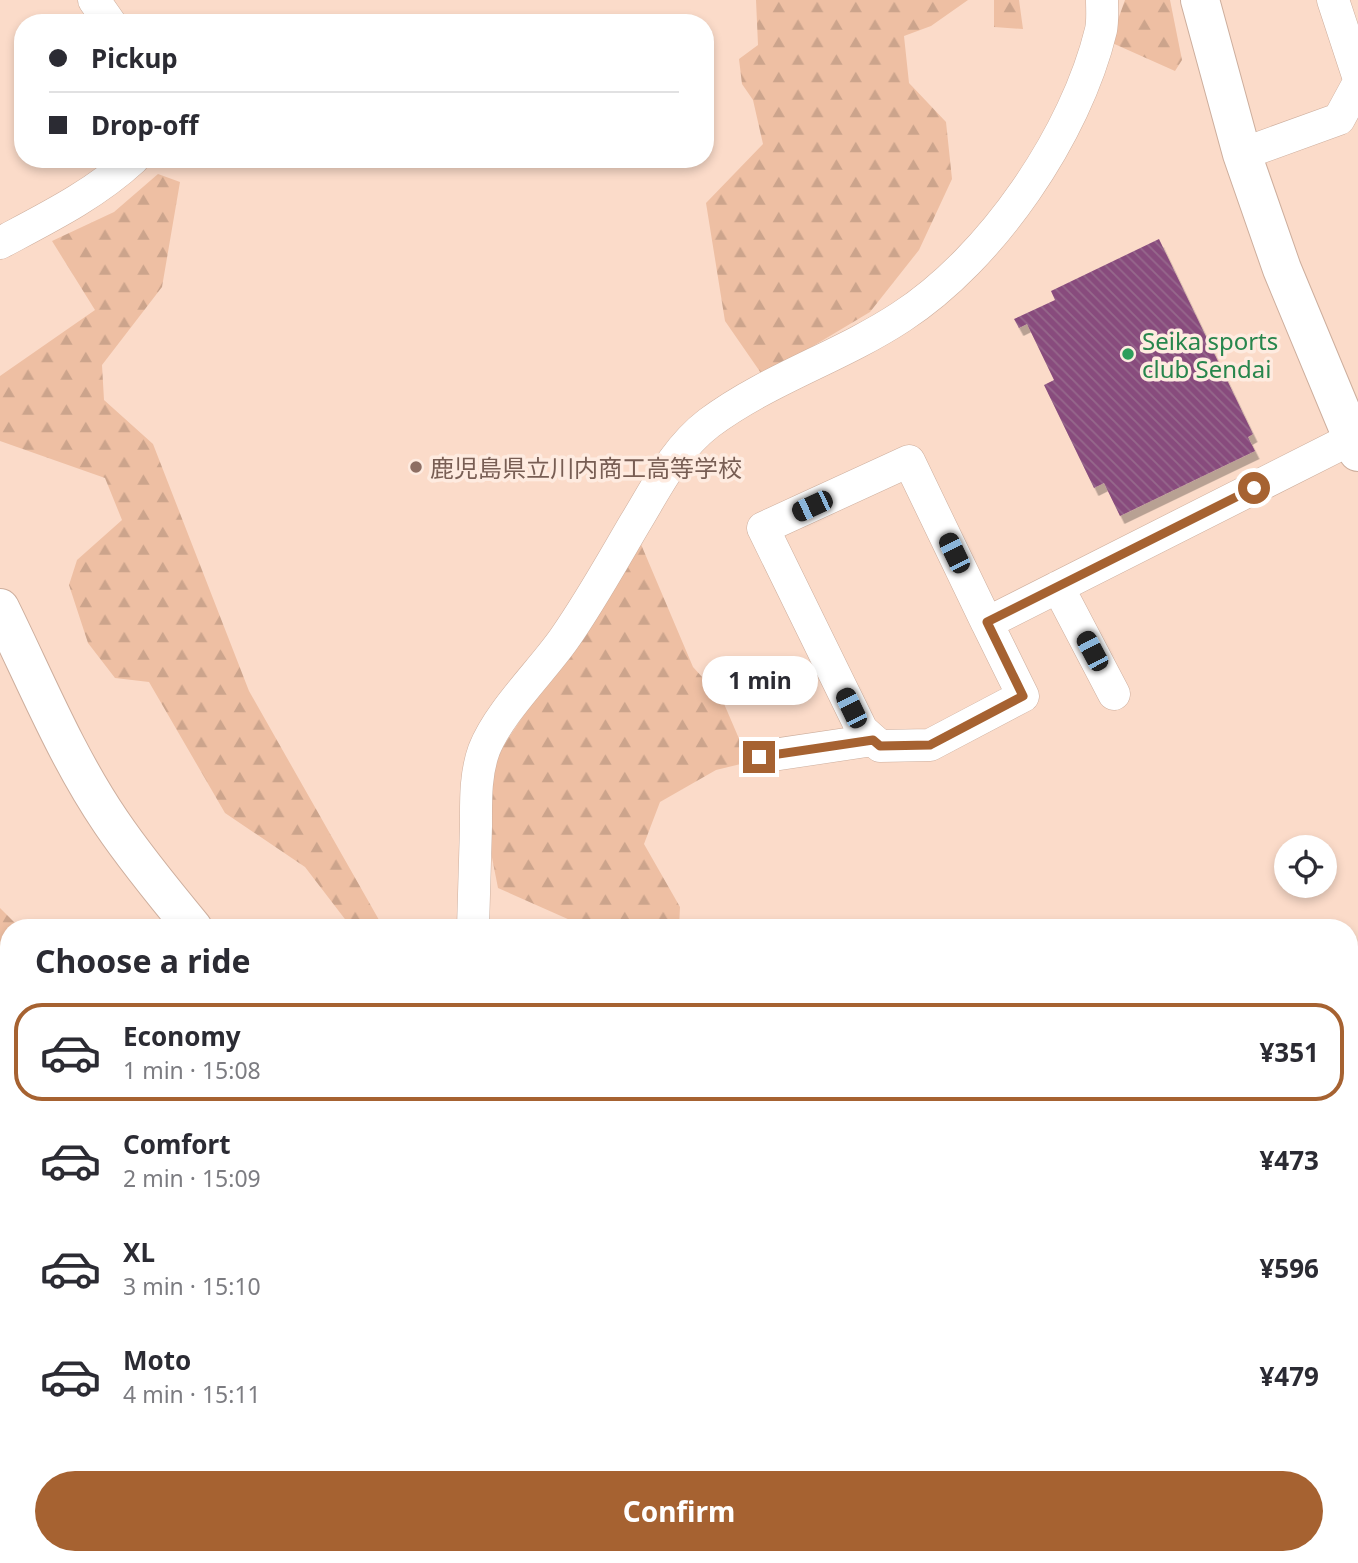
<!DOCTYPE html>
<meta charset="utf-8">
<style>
body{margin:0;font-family:"Noto Sans","Noto Sans JP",sans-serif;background:#f2f2f3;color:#2b2b33;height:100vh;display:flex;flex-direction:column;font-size:26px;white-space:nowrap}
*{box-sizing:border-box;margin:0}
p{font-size:23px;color:#7c7c81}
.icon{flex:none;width:38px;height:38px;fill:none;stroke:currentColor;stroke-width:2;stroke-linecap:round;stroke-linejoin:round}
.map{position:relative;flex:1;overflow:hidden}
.drawer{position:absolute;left:0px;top:919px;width:1358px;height:646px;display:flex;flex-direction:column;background:#fff;border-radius:28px 28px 0 0;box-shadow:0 4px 10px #0003}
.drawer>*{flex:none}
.guide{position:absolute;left:14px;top:14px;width:700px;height:154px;border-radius:28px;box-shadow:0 4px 10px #0003;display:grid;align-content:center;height:154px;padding:0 35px;background:#fff}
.controls{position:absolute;left:1274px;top:835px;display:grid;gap:14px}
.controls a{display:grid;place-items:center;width:63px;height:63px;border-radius:50%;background:#fff;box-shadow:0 4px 10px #0003;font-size:35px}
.end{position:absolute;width:32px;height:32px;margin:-16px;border:9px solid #a66231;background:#fff;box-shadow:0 0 0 4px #fff}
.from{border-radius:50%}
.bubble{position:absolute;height:49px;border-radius:24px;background:#fff;box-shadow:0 4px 10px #0003;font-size:23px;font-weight:700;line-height:49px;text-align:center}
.car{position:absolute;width:21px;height:42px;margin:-21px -10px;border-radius:9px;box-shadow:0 0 5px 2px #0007;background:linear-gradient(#222 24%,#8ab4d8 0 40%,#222 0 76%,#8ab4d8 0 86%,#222 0)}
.guide b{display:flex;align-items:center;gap:24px;height:66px;font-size:26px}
.guide b+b{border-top:2px solid #e1e1e2}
.guide i{width:18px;height:18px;background:#2b2b33}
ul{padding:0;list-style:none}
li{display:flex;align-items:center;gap:21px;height:98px;margin:0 14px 10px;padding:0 21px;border:4px solid transparent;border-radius:28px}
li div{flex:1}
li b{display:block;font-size:26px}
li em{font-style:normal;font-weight:700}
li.current{border-color:#a66231}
li>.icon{width:63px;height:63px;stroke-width:1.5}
h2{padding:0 35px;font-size:32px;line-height:84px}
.primary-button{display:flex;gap:14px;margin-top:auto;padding:14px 35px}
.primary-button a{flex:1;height:80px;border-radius:42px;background:#a66231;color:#fff;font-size:28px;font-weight:700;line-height:80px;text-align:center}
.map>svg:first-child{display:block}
</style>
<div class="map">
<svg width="1358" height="1563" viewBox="0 0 1358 1563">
<defs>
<pattern id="forest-firs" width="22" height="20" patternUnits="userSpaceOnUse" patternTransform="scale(1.75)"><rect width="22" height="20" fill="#eebfa3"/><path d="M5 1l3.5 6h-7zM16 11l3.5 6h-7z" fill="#cca48c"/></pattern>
<pattern id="building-back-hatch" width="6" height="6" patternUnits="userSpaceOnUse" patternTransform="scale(1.75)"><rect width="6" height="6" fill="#884c7d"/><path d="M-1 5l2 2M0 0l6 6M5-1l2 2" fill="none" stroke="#96688c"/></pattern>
<filter id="shadow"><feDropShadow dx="4.5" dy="8" stdDeviation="0" flood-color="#0004"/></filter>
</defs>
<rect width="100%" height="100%" fill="#fbdbc9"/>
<path fill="url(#forest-firs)" d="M756 0H968L931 26 904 36 909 83 946 122 952 179 919 250 870 312 763 376 725 321 706 203 763 144 753 100 742 84 739 59 758 45Z
M994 0H1019L1023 29 994 27Z
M1125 0H1170L1182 60 1175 71 1110 42Z
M158 174 180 182 162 287 102 365 104 400 153 444 249 691 383 927H351L305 867 225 813 149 682 115 678 88 643 69 585 77 560 122 520 105 478 0 441V376L95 310 52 241 114 212Z
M640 542 693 667 722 699 749 762 716 770 660 802 644 844 680 907 679 927H580L579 924 498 888 484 817 495 758Z
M0 908 19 927 9 928V1110L0 1113Z
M550 1556H672L674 1563H551Z"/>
<path fill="url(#building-back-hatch)" filter="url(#shadow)" d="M1159 239 1253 434 1248 437 1255 451 1120 516 1104 483 1094 488 1044 385 1054 380 1027 324 1019 328 1014 319 1055 300 1051 291Z
M1358 1537V1559H1335L1336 1563H1281L1278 1556H1349V1538Z"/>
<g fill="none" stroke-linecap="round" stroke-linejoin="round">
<defs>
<path id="street" d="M94 0 110 23
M1333 0 1358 76
M1242 154 1339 119 1358 84
M0 243C47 218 94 195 133 159
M1058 587 1114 694
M987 623 909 461 763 528 862 730 880 746 930 745 1023 696 987 623 1351 439
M759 757 873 740
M473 928C474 894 475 860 476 826 476 801 475 775 484 750 499 712 540 673 564 639 590 602 612 562 635 523 657 487 675 449 709 423 768 379 840 357 901 317 992 258 1076 134 1101 30 1103 20 1102 9 1102 0
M0 1264 9 1261
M0 1401 9 1398
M0 1498 9 1525
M18 1556 21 1563
M848 1556 849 1563"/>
<path id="secondary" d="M1200 0 1242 154 1282 269 1358 452
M0 608C35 679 66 756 111 822 136 859 164 893 193 928
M425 1556 426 1563"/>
</defs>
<use href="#street" stroke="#cdae9d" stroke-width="33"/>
<use href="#secondary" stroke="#cdae9d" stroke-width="40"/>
<use href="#street" stroke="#fff" stroke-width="32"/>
<use href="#secondary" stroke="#fff" stroke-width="38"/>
</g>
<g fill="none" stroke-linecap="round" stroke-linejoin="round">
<path stroke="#a66231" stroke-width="9" d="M759 757 873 740 880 746 930 745 1023 696 987 622 1254 488"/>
</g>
<circle fill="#2e9e5b" stroke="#feebe0" stroke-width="2.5" cx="1128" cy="354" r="7"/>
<circle fill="#8d6e63" stroke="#feebe0" stroke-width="2.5" cx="416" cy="467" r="7"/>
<g text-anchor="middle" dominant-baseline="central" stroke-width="7" stroke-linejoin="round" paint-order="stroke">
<g font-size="24" fill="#27864d" stroke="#feebe0" text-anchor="start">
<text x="1142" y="340">Seika sports<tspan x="1142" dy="28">club Sendai</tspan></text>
</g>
<g font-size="24" fill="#785e54" stroke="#feebe0" text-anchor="start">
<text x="430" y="467">鹿児島県立川内商工高等学校</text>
</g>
</g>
</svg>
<div class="controls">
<a><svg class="icon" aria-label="locate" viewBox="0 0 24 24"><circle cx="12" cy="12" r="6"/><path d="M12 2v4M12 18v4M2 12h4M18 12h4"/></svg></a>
</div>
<i class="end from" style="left:1254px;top:488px"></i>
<i class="end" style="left:759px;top:757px"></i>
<div class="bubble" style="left:702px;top:656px;width:116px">1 min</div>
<i class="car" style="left:812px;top:506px;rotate:245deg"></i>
<i class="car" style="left:954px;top:553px;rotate:334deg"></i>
<i class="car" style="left:1092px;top:651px;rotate:332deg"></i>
<i class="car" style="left:851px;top:708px;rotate:334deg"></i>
<div class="guide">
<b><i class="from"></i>Pickup</b>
<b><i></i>Drop-off</b>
</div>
<section class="drawer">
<h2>Choose a ride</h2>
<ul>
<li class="current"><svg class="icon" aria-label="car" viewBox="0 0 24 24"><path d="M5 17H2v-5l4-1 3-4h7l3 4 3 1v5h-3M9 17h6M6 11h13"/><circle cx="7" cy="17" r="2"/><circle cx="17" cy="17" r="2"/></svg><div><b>Economy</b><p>1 min · 15:08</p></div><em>¥351</em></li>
<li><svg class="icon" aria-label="car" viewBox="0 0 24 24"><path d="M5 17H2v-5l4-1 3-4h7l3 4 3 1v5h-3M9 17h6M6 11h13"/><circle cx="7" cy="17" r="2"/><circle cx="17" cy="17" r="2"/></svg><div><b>Comfort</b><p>2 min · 15:09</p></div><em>¥473</em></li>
<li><svg class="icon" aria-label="car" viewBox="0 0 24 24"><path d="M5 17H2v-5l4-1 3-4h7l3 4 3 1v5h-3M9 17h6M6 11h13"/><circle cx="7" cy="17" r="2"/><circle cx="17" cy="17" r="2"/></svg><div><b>XL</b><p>3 min · 15:10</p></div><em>¥596</em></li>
<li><svg class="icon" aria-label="car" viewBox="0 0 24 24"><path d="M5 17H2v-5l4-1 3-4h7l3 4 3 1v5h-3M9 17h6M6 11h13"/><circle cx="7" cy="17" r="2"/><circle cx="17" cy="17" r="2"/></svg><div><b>Moto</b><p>4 min · 15:11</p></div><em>¥479</em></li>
</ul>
<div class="primary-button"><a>Confirm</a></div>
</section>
</div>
